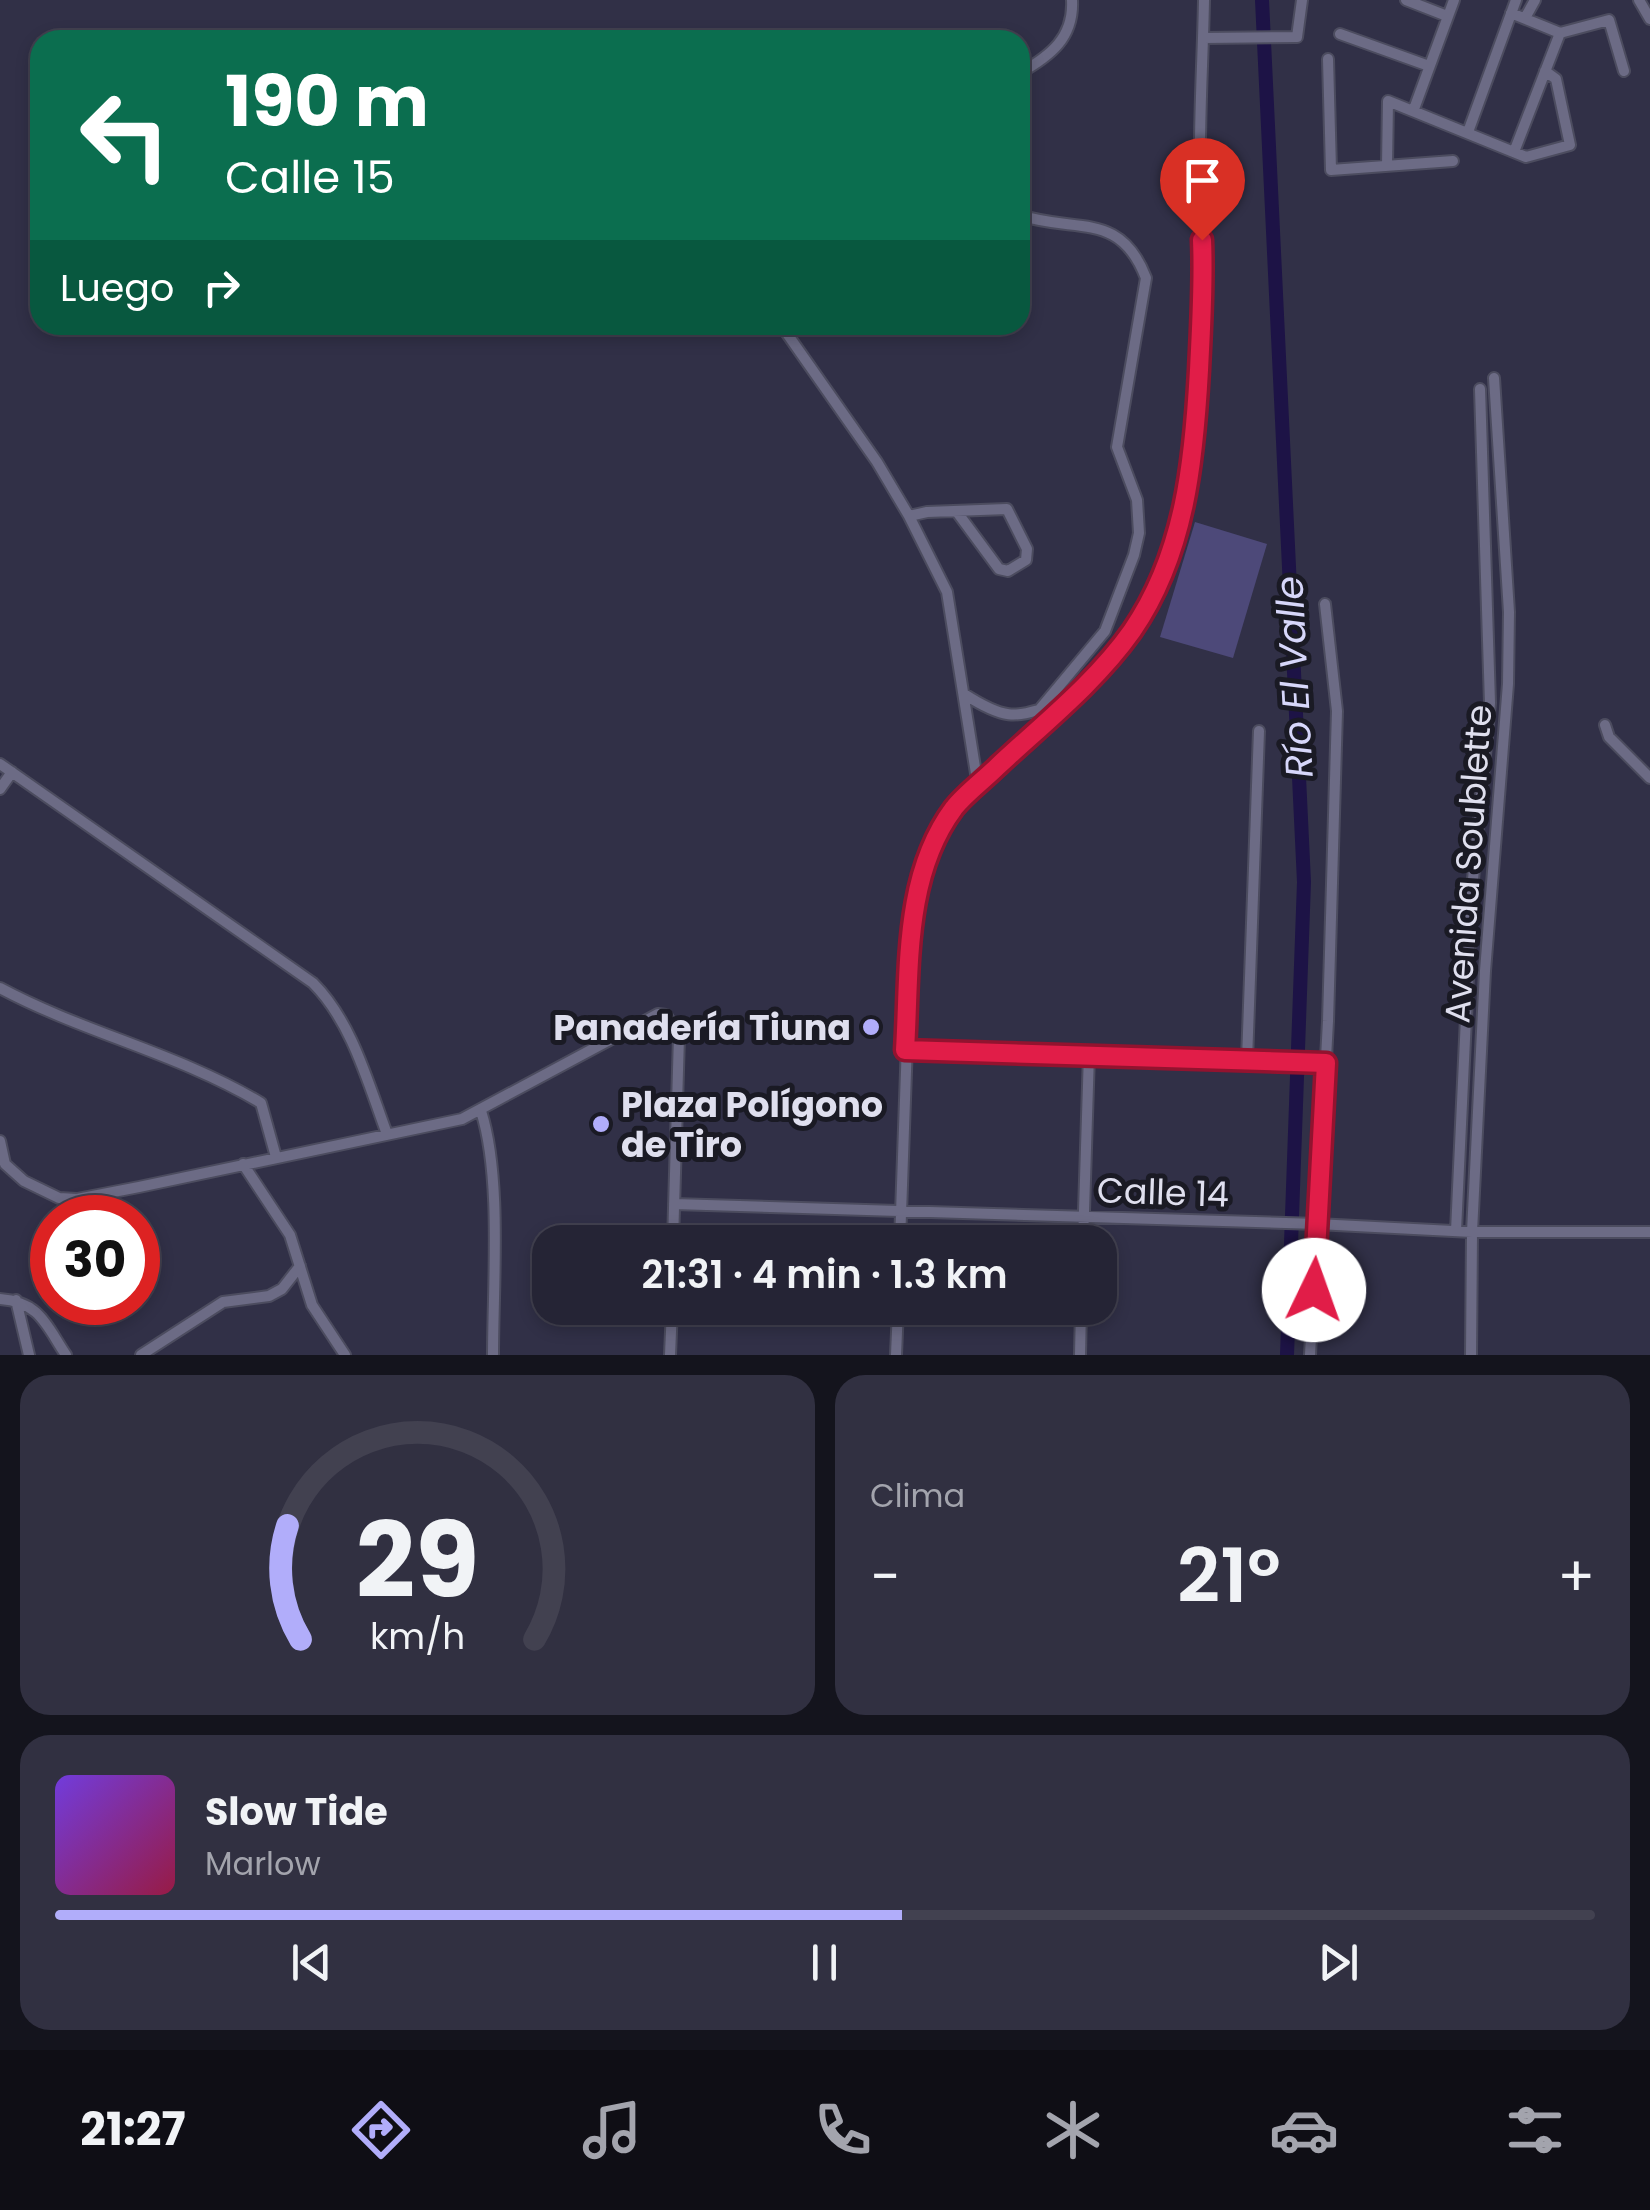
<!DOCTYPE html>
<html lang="es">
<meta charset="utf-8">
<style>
:root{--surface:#252435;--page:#313041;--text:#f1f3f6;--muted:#a3a4ad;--line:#424150;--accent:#b1adfa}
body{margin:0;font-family:Poppins,sans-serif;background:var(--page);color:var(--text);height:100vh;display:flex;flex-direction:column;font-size:38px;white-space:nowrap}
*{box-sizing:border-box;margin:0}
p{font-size:32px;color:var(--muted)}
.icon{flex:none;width:55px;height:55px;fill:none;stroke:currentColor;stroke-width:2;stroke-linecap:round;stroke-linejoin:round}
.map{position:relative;height:1355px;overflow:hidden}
.drawer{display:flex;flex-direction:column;gap:20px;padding:20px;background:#14141d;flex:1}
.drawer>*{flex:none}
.top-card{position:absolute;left:30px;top:30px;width:1000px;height:305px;border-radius:30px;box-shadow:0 5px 15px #0003,0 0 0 2px var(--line);background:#0b6e4f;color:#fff;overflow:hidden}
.speed{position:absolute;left:30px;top:1195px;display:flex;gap:20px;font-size:50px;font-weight:700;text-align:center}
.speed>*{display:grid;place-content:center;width:130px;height:130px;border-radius:50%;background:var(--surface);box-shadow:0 5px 15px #0003,0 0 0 2px var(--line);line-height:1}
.speed .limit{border:15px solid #d22;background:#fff;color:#111}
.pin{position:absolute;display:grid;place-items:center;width:85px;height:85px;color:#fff;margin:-102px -42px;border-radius:50% 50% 50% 0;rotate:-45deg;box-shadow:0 0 10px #0007}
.pin .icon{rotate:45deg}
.me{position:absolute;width:110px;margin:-55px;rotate:3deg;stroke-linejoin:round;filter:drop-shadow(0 0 8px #0008)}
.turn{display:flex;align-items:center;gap:35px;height:210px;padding:0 30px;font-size:45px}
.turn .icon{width:130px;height:130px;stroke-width:2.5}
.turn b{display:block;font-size:70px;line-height:85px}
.then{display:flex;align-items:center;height:95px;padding:0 30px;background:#0003;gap:20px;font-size:38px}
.big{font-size:75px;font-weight:600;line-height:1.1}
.drawer .tile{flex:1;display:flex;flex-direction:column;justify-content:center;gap:15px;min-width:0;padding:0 35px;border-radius:30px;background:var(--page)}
.drawer .dial{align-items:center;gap:0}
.dial svg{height:260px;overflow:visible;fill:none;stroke:var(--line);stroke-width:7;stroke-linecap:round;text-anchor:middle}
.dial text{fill:var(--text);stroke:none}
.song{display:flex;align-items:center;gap:30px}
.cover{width:120px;height:120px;border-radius:15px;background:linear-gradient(135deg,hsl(260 70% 55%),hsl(340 70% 35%))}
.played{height:10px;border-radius:5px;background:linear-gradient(90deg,var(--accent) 55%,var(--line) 55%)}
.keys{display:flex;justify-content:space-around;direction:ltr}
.heat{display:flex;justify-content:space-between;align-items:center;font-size:55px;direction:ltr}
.drawer .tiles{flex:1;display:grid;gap:20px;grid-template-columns:1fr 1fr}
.tile:last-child{grid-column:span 2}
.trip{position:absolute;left:532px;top:1225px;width:585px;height:100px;border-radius:30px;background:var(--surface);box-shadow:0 5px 15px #0003,0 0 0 2px var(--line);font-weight:600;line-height:100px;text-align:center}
.menu{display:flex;height:160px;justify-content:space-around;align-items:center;background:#0f0e15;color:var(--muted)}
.menu .icon{width:70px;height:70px}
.menu .selected{color:var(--accent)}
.menu b{font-size:45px;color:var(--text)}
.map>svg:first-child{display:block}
.green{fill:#4d4979}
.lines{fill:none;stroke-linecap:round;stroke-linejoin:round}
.river{stroke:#1d1346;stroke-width:14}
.minor-casing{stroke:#4c4c5f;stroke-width:14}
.minor{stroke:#6c6b85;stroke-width:10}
.route-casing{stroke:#92132f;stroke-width:25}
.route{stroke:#e11d48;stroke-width:18}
.poi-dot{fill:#b1adfa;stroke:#1a1a24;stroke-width:4}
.labels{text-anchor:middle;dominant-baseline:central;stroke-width:10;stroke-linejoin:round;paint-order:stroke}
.street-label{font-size:35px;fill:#dfdfee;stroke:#1a1a24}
.poi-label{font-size:35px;font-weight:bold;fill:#dfdfee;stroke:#1a1a24;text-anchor:end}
.water-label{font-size:38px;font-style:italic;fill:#d7d7fa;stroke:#1a1a24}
</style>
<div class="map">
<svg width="1650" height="1355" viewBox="0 0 1650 1355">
<rect width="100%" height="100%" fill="#313047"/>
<path class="green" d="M 1195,522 L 1267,544 L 1233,658 L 1160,637 Z"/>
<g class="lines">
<path class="river" d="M 1262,0 L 1304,882 L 1287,1355"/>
<defs>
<path id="minor" d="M 1406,0 L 1447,16
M 1639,0 L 1650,19
M 1511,13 L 1560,33 L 1609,20 L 1624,71
M 1525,18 L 1535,0
M 1340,34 L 1429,66
M 1203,38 L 1297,37 L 1302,0
M 1328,59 L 1331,170 L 1453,161
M 1020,73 C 1050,56 1074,38 1072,0
M 1414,109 L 1454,0
M 1468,132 L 1516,0
M 1514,152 L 1560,33
M 1387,166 L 1388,101 L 1526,157 L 1570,145 L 1556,79 L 1545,71
M 1020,215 C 1076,234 1120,210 1146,278 L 1117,447 L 1137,500 L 1139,533 L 1134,555 L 1105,631 L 1040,709
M 781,325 L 877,462 L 909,516 L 947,592 L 978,786
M 909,516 L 927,512 L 1007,509 L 1027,549 L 1026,560 L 1008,571 L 999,569 L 957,512
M 964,694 C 1011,724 1016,716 1066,702
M 1605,725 L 1609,737 L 1650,778
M 0,764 L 313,983 C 352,1022 368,1083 387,1134
M 0,789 L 12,772
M 0,988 C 84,1033 180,1054 261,1103 L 276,1157
M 905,1051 L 1326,1063
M 1247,1060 L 1259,731
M 481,1111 C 502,1177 493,1284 493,1355
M 0,1141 L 5,1164 L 24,1181 L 59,1198 L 77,1199 L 139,1187 L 462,1119 L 658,1014 L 666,1015 L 679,1036 L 673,1242
M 243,1164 L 290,1235 L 312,1305 L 345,1355
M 674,1204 L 1317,1224 L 1472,1232 L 1650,1232
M 1456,1231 L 1472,890 L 1490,703 L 1480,389
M 900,1242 L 911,929 C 919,887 928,843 954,809 C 966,793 984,780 998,767 C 1043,724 1095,683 1131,632 C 1220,507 1201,320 1200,174 C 1199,116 1203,58 1204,0
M 1083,1242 L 1089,1054
M 0,1299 C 40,1302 46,1325 66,1355
M 16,1300 L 29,1355
M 141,1355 L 223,1302 L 269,1296 L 282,1289 L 300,1266
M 670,1355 L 672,1308
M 896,1355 L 898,1308
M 1080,1355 L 1081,1308
M 1310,1355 L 1328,1021 L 1337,711 L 1325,604
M 1471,1355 L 1472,1232 L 1485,971 L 1508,684 L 1509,612 L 1494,378"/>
</defs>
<use href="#minor" class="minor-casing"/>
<use href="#minor" class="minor"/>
</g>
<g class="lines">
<defs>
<path id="route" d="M 1202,240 C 1204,284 1201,327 1199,370 C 1194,461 1185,554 1132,631 C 1096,682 1043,724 998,766 C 984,780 966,793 954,808 C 903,876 910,971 905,1050 L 1326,1063 L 1314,1290"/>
</defs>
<use href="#route" class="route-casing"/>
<use href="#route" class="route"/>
</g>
<g class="poi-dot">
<circle cx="871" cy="1027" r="10"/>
<circle cx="601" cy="1124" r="10"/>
</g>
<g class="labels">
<g class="street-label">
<text transform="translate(1468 864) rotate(-86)">Avenida Soublette</text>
<text transform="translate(1163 1192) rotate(2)">Calle 14</text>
</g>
<g class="poi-label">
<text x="851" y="1027">Panadería Tiuna</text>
<text x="621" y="1104" text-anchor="start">Plaza Polígono<tspan x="621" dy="40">de Tiro</tspan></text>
</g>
<g class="water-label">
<text transform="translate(1294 677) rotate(-93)">Río El Valle</text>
</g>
</g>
</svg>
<div class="speed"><div class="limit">30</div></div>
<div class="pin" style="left:1202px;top:240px;background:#d93025"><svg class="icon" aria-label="arrive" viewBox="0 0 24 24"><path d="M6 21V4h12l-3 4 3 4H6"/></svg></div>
<svg class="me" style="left:1314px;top:1290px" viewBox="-20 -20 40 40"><circle r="19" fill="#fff"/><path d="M0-13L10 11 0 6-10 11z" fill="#e11d48"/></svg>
<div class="trip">21:31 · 4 min · 1.3 km</div>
<div class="top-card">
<div class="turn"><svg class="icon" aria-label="left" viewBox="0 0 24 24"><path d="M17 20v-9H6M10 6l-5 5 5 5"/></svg><div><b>190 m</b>Calle 15</div></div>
<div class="then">Luego<svg class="icon" aria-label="right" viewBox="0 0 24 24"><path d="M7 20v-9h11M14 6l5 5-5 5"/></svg></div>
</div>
</div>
<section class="drawer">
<div class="tiles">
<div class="tile dial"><svg viewBox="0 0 100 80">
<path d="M14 69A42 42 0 1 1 86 69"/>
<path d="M14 69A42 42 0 0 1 10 34" stroke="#b1adfa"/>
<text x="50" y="56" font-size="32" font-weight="700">29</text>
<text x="50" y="72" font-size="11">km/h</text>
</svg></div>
<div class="tile"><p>Clima</p>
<div class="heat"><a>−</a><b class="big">21°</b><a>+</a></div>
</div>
<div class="tile">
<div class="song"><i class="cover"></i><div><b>Slow Tide</b><p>Marlow</p></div></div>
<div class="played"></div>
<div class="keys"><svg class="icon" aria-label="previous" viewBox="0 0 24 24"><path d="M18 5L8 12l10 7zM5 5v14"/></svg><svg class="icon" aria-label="pause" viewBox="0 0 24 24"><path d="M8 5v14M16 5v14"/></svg><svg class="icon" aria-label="next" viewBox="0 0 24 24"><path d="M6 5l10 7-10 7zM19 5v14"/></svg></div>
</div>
</div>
</section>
<nav class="menu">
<b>21:27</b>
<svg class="icon selected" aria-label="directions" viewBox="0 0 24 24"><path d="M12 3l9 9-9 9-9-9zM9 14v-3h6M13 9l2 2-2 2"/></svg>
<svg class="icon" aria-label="music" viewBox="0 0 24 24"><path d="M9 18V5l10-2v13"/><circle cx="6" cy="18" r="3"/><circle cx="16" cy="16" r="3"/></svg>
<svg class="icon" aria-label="phone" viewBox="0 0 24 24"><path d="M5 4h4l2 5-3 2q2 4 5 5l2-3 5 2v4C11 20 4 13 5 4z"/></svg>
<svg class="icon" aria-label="climate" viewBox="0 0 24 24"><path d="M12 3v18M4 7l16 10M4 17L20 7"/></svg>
<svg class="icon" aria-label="car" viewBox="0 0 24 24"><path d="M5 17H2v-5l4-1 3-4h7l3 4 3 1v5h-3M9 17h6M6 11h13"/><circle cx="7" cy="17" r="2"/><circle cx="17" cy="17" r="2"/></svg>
<svg class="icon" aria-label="filters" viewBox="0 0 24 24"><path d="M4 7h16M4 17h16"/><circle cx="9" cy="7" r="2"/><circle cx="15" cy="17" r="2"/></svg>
</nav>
